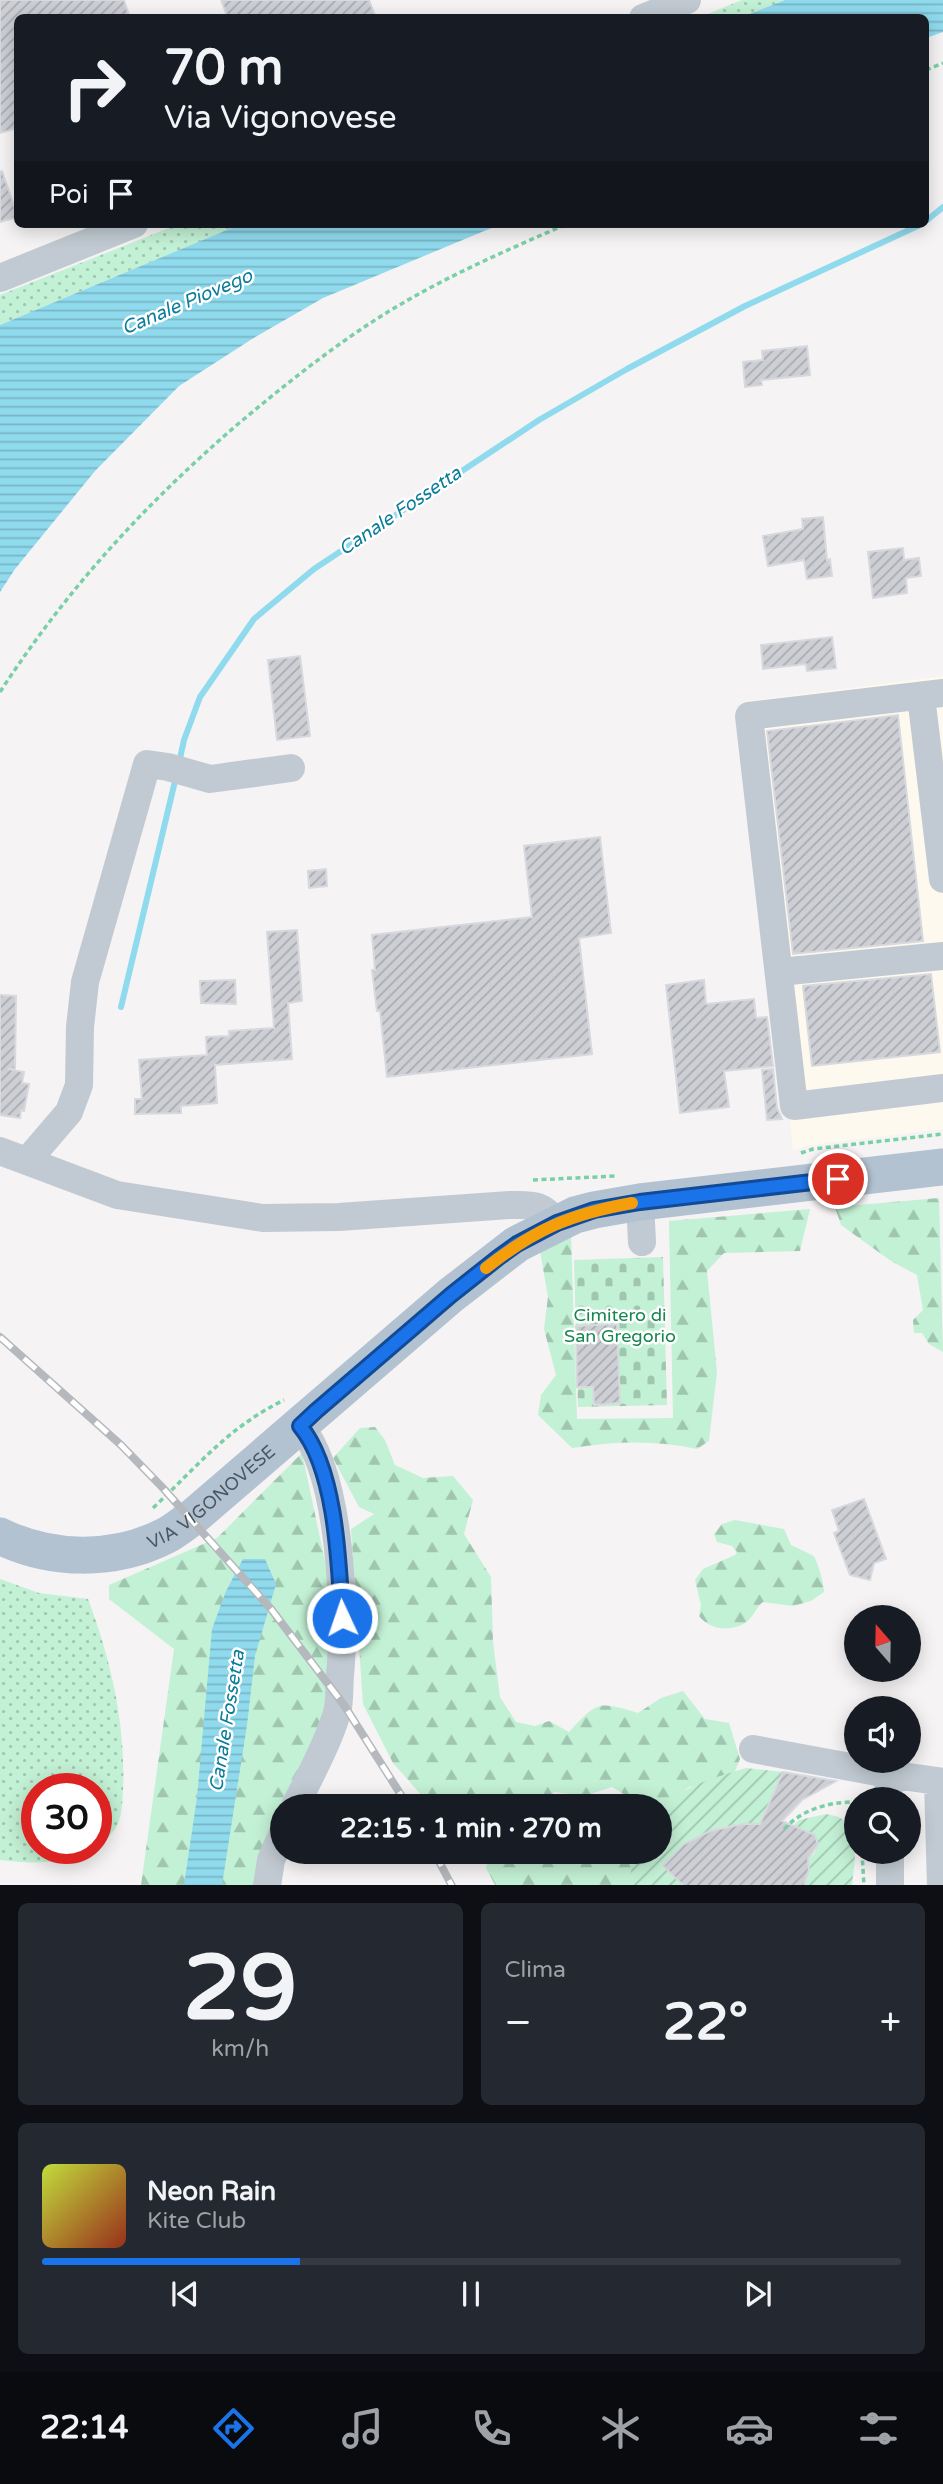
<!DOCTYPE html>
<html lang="it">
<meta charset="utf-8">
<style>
:root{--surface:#171b24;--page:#242831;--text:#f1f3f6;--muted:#9ea1a6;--line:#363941;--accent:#1a73e8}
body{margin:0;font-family:"Varela Round",sans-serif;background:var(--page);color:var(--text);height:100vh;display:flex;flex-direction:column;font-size:26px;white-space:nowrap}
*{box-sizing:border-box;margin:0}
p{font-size:23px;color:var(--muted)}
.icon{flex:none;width:38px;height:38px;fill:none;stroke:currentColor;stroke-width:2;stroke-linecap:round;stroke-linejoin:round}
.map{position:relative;height:1885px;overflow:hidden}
.sheet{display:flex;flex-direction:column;gap:18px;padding:18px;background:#0d0f14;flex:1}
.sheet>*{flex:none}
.guide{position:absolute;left:14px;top:14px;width:915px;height:214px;border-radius:10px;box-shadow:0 4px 18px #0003;background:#171b24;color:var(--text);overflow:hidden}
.needle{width:46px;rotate:340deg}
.controls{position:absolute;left:844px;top:1605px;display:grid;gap:14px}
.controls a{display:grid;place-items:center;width:77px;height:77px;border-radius:50%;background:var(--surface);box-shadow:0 4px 18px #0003;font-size:35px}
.speed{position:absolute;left:21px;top:1773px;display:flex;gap:14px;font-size:35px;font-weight:700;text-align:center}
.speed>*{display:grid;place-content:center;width:91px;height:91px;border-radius:50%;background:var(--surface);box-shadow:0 4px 18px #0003;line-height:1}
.speed .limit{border:10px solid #d22;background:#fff;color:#111}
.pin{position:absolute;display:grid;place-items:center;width:60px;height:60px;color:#fff;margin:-30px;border:4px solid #fff;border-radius:50%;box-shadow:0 2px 7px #0007}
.me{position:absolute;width:77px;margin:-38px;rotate:357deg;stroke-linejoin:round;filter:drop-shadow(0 0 5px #0008)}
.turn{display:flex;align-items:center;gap:24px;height:147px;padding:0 35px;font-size:32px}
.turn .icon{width:91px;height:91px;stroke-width:2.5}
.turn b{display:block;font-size:49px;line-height:60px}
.then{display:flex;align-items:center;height:66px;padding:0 35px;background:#0003;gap:14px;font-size:26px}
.big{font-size:52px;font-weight:700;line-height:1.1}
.sheet .card{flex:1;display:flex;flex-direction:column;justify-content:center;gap:10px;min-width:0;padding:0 24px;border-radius:10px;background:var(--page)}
.sheet .dial{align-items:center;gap:0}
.dial b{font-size:91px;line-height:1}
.song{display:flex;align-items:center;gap:21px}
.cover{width:84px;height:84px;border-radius:10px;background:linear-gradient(135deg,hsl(70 70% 55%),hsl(10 70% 35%))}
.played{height:7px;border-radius:4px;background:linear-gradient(90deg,var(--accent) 30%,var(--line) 30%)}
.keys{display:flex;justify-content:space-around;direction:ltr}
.heat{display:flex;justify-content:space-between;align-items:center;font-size:38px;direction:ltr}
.sheet .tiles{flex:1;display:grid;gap:18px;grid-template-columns:1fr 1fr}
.card:last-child{grid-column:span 2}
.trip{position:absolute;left:270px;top:1794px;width:402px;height:70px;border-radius:35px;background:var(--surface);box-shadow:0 4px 18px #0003;font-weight:700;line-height:70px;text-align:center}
.tab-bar{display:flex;height:112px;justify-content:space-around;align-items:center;background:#090b0e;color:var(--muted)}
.tab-bar .icon{width:49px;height:49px}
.tab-bar .on{color:var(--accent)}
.tab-bar b{font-size:32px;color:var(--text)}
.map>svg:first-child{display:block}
.commercial{fill:#fdf9ef}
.grass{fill:url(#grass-dots);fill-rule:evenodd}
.forest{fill:url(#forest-firs)}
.cemetery{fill:url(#cemetery-stones)}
.garden{fill:url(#garden-furrows)}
.water{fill:url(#water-rules)}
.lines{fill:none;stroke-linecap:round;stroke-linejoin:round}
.stream{stroke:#90daee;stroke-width:6}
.building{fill:url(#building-hatch);stroke:#d7d9de;stroke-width:2}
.path{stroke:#7ad0a6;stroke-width:3.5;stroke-dasharray:5 3.5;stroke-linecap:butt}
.minor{stroke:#c1cad2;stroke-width:28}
.major{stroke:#b3c2d1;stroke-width:37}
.rail-casing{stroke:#b5b8bd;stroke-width:8}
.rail{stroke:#fff;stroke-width:5;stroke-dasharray:16;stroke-linecap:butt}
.route-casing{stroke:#114b97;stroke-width:18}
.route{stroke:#1a73e8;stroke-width:12}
.slow{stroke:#f59e0b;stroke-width:12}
.labels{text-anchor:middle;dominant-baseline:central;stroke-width:5;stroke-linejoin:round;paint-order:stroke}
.park-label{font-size:18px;fill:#17864f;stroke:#fff}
.street-label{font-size:18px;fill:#4a5661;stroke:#fff}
.water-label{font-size:19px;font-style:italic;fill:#0c7c9b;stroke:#fff}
</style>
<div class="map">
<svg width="943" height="1886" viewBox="0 0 943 1886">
<defs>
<pattern id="grass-dots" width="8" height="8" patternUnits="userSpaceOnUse" patternTransform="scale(1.75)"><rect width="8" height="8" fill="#c3f1d5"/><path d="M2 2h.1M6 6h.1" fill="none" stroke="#a0c6b0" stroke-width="1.8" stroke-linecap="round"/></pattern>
<pattern id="forest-firs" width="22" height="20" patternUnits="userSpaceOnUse" patternTransform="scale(1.75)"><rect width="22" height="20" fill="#c3f1d5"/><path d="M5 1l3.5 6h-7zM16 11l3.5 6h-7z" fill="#a0c6b0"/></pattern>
<pattern id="cemetery-stones" width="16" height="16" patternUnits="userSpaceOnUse" patternTransform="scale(1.75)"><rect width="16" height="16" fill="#c3f1d5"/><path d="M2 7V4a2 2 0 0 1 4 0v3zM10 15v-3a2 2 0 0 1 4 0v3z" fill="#a0c6b0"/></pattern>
<pattern id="garden-furrows" width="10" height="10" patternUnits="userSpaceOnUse" patternTransform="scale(1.75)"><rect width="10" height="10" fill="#c3f1d5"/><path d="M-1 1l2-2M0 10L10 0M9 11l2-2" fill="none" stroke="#a0c6b0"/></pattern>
<pattern id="water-rules" width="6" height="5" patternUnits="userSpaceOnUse" patternTransform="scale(1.75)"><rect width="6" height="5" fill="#90daee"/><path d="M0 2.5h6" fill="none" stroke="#78b4c4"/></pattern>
<pattern id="building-hatch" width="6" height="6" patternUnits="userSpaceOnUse" patternTransform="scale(1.75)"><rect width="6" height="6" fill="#cdcfd5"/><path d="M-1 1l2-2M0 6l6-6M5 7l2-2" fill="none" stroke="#a8abb0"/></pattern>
</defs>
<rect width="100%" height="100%" fill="#f5f3f3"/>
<path class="commercial" d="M 943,676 L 943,1129 L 810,1145 L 793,1150 L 743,702 Z"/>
<path class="grass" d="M 742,0 L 785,0 L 742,17 L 698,18 Z
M 179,224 L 241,224 L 0,325 L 0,295 Z
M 0,1579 L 39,1593 L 88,1599 C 111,1660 126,1725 123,1791 C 122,1805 122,1821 113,1832 C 87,1865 38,1865 0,1860 ZM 37,1788 L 96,1788 L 96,1848 L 37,1848 Z"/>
<path class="forest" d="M 939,1198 L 943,1352 L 929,1344 L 922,1333 L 914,1333 L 913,1320 L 923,1310 L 917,1275 L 891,1261 L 841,1225 L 835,1207 Z
M 810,1209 L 800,1251 L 724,1253 L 707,1271 L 717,1372 L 709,1441 L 697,1449 C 655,1440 614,1441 572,1448 L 538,1415 L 541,1395 L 556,1375 L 544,1329 L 548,1297 L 540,1251 L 571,1234 L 577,1419 L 673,1418 L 669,1221 Z
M 375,1427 L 385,1440 L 395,1465 L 423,1478 L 453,1476 L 473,1500 L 464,1534 L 491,1577 L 493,1642 L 500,1697 L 516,1722 L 535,1726 L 549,1721 L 569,1732 C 598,1701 598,1701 638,1713 L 661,1698 L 683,1691 L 705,1719 L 729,1723 L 740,1759 L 731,1781 L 689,1787 L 669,1803 L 652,1806 L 643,1806 L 612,1787 L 584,1796 L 554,1792 L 543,1806 L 431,1806 L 393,1763 L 363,1704 L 351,1529 L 374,1514 L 359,1507 L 333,1458 L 360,1428 Z
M 302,1453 L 332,1594 L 334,1707 L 282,1806 L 282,1814 L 260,1859 L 255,1885 L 141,1885 L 174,1649 L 109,1599 L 109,1585 L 217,1538 Z
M 735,1520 L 784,1529 L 791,1545 L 814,1556 C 819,1567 823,1579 824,1592 L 811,1601 L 793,1606 L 763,1602 C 756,1607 754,1617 745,1623 C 730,1632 710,1630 699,1616 L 701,1605 L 695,1580 L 703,1569 L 735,1555 L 737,1552 L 732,1546 L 717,1542 L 714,1534 L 722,1524 Z
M 485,1852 L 646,1852 L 644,1885 L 495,1885 L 486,1868 L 490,1854 Z"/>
<path class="cemetery" d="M 663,1257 L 667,1405 L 578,1407 L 574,1260 Z"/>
<path class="garden" d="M 746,1768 L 783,1772 L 760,1824 C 722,1822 686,1836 663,1866 L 684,1885 L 632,1885 L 630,1878 L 634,1852 L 660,1852 L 660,1808 C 683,1786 716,1777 746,1768 Z
M 826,1814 C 830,1815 838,1816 842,1819 C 861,1831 854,1867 852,1885 L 804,1885 L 809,1869 L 808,1859 L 814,1854 L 818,1845 L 815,1835 L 807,1831 L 796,1835 L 788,1831 L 799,1820 Z"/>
<path class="water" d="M 785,0 L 943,0 L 943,32 L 926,38 L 926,18 L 742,17 Z
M 241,224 L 501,224 L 323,298 L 252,339 L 179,386 L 95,471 L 15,569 L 0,592 L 0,325 Z
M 243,1559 L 265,1559 L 276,1584 L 255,1656 L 247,1725 L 222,1885 L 184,1885 L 197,1797 L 212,1629 L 226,1591 Z"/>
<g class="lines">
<path class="stream" d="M 926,221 L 943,207
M 179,763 L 184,740 L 200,697 L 254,619 L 314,569 L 539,420 L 627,369 L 745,306 L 922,224
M 121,1007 L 176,777"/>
</g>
<path class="building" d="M 0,0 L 124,0 L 130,18 L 18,18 L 18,128 L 0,133 Z
M 221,0 L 369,0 L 376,18 L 228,18 Z
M 2,171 L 18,217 L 0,222 L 0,172 Z
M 807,346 L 810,375 L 761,380 L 762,385 L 745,387 L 743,362 L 763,360 L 762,351 Z
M 823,517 L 827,560 L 830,559 L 832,576 L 807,579 L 804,560 L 768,566 L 763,536 L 803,529 L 802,519 Z
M 903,548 L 904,560 L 919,558 L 921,576 L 906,578 L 907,593 L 873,598 L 868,552 Z
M 832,637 L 836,668 L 807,671 L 806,664 L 763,669 L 761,645 Z
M 300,656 L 310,736 L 277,740 L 268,660 Z
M 898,715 L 923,941 L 793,954 L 767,731 Z
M 600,837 L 611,933 L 579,938 L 592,1054 L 387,1077 L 380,1011 L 377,1011 L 372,970 L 375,970 L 372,935 L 532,917 L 524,846 Z
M 326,869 L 327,886 L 309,888 L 308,871 Z
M 297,930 L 302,1001 L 288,1003 L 292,1059 L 215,1065 L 217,1103 L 181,1106 L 181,1113 L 135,1114 L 135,1099 L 142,1099 L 139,1060 L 207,1055 L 206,1037 L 229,1036 L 229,1031 L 274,1028 L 267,932 Z
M 931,974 L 940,1052 L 812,1066 L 803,986 Z
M 235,980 L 236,1004 L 201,1003 L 200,981 Z
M 704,980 L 706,1004 L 754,999 L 756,1018 L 767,1017 L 773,1066 L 724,1071 L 729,1107 L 680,1113 L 666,985 Z
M 0,995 L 16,996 L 15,1069 L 8,1069 L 24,1072 L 22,1083 L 29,1084 L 24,1111 L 21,1110 L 20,1118 L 0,1115 Z
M 773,1069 L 777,1108 L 782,1119 L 767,1120 L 762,1070 Z
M 617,1324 L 620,1403 L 594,1405 L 593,1387 L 577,1387 L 576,1326 Z
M 864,1499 L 886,1559 L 874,1563 L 870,1580 L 850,1575 L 834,1533 L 839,1531 L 832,1510 Z
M 783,1772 L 836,1781 L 802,1800 L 782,1821 L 815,1835 L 818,1845 L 808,1859 L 809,1869 L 804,1886 L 684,1886 L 663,1866 L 684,1844 L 710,1831 L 743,1824 L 760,1824 Z"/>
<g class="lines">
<path class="path" d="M 926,70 L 943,63
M 0,692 C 68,588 144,505 238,424 C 287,383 337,343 391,310 C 447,276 507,250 567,224
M 801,1153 L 813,1149 L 943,1134
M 533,1180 L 616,1176
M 153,1508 C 198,1466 227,1428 284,1400
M 784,1829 C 803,1809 828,1802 856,1802
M 862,1852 L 864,1886"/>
<path class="minor" d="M 643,18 L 687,0
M 0,278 L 134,224
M 943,693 L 749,716 L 794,1106 L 943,1088
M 921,696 L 943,879
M 779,972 L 943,956
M 0,1151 L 117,1195 L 263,1218 L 339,1217 L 510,1205 C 533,1205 542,1203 557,1223
M 27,1161 L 69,1112 L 79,1085 L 80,1027 L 85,982 L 147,764 L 168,767 L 210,779 L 291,768
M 640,1202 L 642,1242
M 753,1749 L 888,1774 L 943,1782
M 888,1774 L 889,1799
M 938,1782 L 941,1886
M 295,1806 C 310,1776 327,1745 337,1713 C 340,1701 339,1687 340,1675 C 346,1613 341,1474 300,1426
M 890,1852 L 890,1886
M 267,1886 L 271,1860 L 282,1835"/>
<path class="major" id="s1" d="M 0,1536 C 51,1561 114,1562 165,1536 C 175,1531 184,1523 193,1517 L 451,1295 L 517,1244 L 575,1215 L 594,1210 L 640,1202 L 943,1167"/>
<defs>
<path id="rail" d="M 0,1337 L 121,1445 L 162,1487 L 271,1609 L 344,1705 L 408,1806
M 434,1852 L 452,1886"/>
</defs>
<use href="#rail" class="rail-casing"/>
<use href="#rail" class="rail"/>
</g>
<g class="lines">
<defs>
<path id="route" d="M 342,1618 C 339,1563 336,1469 300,1426 L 316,1411 L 451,1295 L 499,1257 L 517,1244 L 557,1223 L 594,1210 L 640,1202 L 838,1179"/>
</defs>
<use href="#route" class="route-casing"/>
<use href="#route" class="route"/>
<path class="slow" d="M 486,1268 C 535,1229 571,1214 632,1203"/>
</g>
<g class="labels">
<g class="park-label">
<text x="620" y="1315">Cimitero di<tspan x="620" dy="21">San Gregorio</tspan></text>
</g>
<g class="street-label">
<text stroke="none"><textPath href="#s1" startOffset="231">VIA VIGONOVESE</textPath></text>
</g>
<g class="water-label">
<text transform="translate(187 302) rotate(-23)">Canale Piovego</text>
<text transform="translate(400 511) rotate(-34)">Canale Fossetta</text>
<text transform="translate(227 1721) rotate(-81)">Canale Fossetta</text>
</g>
</g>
</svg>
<div class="controls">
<a><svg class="needle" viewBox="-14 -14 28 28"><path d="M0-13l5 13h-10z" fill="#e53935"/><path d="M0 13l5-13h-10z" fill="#9ea1a6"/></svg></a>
<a><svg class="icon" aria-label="sound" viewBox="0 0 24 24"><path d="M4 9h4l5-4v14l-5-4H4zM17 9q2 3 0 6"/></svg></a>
<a><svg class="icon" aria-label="search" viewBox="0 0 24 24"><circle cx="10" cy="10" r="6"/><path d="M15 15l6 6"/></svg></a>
</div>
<div class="speed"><div class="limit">30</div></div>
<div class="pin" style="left:838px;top:1179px;background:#d93025"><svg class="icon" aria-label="arrive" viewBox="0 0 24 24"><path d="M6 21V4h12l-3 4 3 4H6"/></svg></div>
<svg class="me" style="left:342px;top:1618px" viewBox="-20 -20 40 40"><circle r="17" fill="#1a73e8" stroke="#fff" stroke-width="3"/><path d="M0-11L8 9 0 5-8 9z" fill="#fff"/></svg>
<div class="trip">22:15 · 1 min · 270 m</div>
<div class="guide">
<div class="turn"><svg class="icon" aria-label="right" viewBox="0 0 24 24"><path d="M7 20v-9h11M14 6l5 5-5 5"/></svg><div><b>70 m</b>Via Vigonovese</div></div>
<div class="then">Poi<svg class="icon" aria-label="arrive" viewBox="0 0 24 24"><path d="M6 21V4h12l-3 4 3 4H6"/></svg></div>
</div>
</div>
<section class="sheet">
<div class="tiles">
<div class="card dial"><b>29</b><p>km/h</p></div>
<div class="card"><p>Clima</p>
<div class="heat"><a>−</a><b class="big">22°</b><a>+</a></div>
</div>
<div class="card">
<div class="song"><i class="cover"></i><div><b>Neon Rain</b><p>Kite Club</p></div></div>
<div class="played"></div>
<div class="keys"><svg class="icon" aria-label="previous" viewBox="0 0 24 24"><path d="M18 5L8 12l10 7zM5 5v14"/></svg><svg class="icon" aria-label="pause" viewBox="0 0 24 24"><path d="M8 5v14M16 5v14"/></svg><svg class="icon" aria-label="next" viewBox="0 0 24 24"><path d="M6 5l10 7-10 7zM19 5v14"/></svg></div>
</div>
</div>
</section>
<nav class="tab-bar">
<b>22:14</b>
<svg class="icon on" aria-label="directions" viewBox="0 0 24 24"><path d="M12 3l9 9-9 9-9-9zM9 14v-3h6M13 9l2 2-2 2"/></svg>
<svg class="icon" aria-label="music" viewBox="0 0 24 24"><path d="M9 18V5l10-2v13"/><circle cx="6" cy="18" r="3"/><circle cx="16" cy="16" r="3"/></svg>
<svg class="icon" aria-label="phone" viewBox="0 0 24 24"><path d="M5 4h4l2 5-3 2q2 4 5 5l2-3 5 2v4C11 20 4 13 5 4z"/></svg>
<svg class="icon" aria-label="climate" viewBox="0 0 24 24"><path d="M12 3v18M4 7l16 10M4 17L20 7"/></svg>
<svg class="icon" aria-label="car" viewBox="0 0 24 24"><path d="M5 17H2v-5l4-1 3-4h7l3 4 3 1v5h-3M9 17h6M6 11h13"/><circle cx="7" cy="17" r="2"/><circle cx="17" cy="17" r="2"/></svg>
<svg class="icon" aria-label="filters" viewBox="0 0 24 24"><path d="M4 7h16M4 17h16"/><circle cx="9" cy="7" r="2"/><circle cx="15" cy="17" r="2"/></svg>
</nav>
